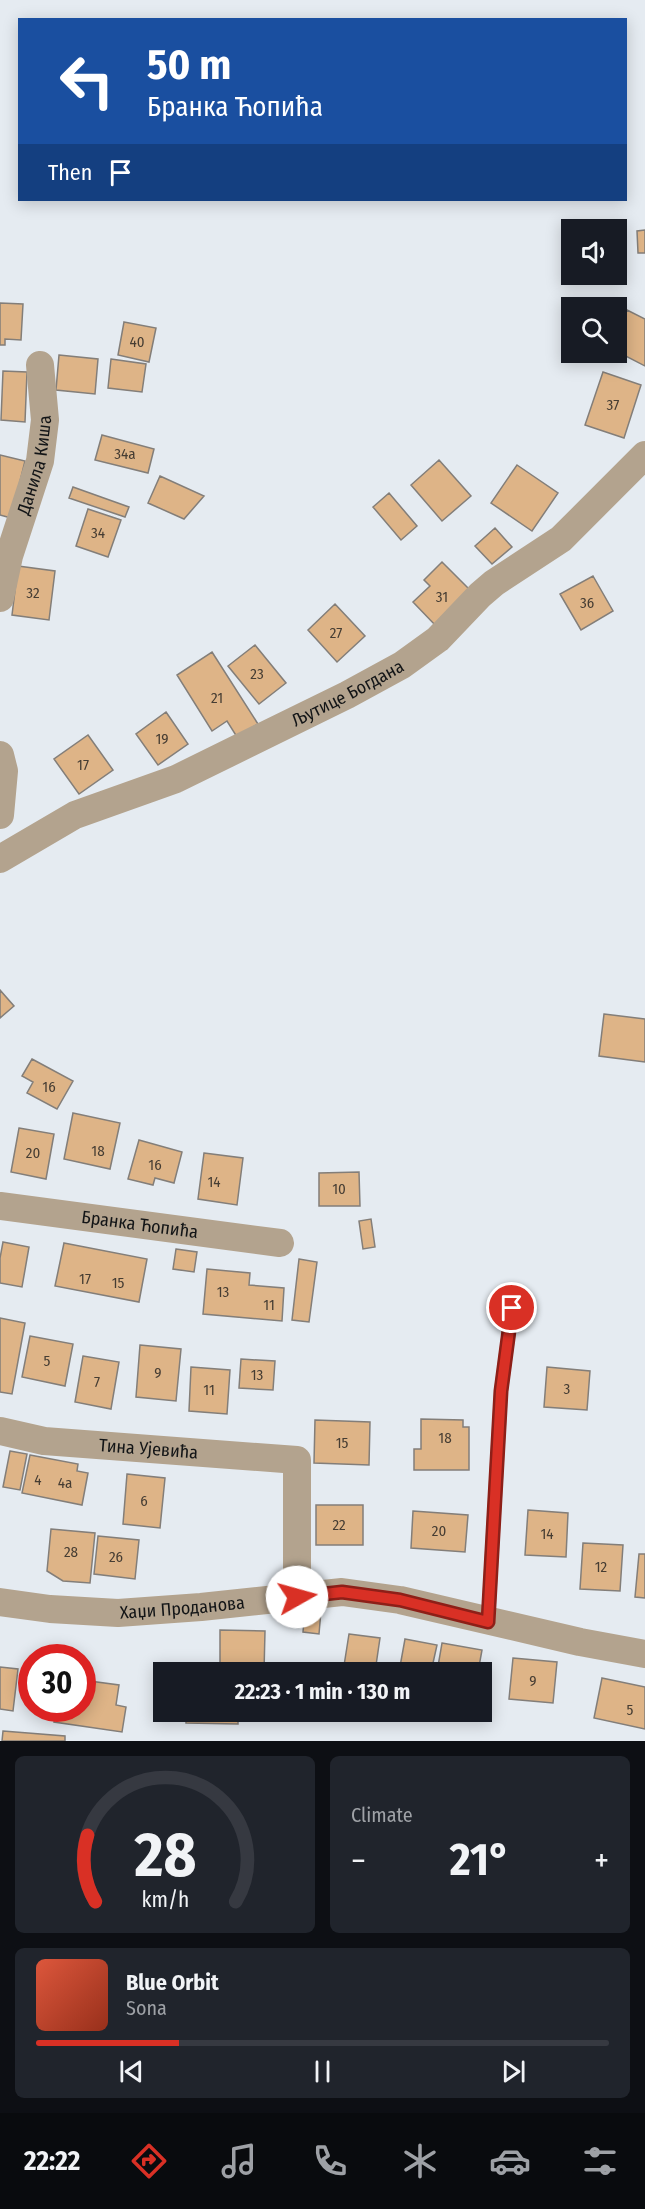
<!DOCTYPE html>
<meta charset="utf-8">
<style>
:root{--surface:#171b24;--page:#20242c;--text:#f1f3f6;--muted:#9ea1a6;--line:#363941;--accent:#d93025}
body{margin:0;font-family:"Fira Sans Condensed",sans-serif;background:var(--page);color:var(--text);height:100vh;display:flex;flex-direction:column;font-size:22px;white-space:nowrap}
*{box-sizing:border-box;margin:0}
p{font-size:20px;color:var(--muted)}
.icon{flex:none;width:33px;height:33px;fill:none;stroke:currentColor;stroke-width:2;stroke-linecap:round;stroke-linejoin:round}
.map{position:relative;height:1741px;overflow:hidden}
.sheet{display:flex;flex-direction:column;gap:15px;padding:15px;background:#0d0f14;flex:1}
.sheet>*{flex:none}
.banner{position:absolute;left:18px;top:18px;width:609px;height:183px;border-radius:0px;box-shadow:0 3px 15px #0003;background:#1a4fa0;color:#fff;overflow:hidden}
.buttons{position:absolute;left:561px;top:219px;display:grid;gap:12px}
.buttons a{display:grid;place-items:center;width:66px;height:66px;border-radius:0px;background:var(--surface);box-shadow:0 3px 15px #0003;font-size:30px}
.speed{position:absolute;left:18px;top:1644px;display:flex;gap:12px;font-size:30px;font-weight:700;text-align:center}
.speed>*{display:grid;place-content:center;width:78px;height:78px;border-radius:50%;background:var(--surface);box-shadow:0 3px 15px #0003;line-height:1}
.speed .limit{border:9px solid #d22;background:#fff;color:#111}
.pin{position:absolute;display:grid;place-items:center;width:51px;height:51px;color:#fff;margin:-26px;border:3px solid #fff;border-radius:50%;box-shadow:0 2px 6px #0007}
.me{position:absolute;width:66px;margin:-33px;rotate:83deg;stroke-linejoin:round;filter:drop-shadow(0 0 4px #0008)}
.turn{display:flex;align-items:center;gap:21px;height:126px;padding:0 30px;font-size:27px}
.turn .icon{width:78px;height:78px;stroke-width:2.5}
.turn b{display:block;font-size:42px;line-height:51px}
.then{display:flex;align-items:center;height:57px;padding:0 30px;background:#0003;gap:12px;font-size:22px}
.big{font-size:45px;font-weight:700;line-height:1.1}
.sheet .tile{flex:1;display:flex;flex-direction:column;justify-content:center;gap:9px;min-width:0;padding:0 21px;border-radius:9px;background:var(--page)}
.sheet .dial{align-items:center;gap:0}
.dial svg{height:156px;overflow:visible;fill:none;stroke:var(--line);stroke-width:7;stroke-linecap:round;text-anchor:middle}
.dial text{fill:var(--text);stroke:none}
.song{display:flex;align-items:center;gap:18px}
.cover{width:72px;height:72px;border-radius:9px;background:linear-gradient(135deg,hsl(10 70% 55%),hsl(10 70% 35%))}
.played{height:6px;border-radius:3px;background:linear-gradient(90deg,var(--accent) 25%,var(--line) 25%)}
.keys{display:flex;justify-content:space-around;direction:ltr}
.heat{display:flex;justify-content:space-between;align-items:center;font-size:33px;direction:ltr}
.sheet .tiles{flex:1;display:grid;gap:15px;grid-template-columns:1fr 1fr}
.tile:last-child{grid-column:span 2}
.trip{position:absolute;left:153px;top:1662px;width:339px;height:60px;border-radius:0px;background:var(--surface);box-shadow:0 3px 15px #0003;font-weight:700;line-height:60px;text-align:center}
.dock{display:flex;height:96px;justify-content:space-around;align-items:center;background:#090b0e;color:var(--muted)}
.dock .icon{width:42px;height:42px}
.dock .current{color:var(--accent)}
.dock b{font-size:27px;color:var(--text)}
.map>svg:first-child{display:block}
.building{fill:#deb487;stroke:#837e79;stroke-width:1.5}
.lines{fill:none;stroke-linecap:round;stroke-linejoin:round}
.service{stroke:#b3a38e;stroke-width:14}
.minor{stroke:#b3a38e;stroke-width:28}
.route-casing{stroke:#8d1f18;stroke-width:15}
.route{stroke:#d93025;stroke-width:10}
.labels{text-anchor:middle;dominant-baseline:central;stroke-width:4.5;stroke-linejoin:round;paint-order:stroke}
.number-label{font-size:15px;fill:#463d33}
.street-label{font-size:18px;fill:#131517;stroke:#fff}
</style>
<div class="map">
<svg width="645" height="1741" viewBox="0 0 645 1741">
<rect width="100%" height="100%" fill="#e5ebf1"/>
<path class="building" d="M 645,230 L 645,253 L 638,253 L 637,231 Z
M 0,303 L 23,304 L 21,340 L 5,339 L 5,345 L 0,345 Z
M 627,310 L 645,319 L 645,366 L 616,351 L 616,330 Z
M 124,322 L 156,328 L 149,362 L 118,355 Z
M 59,355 L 98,359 L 95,394 L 56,390 Z
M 111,359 L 146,364 L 142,392 L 108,388 Z
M 3,371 L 27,372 L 25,422 L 1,420 Z
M 603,372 L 641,385 L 624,438 L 585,425 Z
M 102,435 L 154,449 L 148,473 L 95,460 Z
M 0,455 L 25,461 L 11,518 L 0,515 Z
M 439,460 L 471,496 L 442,521 L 411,485 Z
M 517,465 L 558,493 L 532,531 L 491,503 Z
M 160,476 L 204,496 L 184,519 L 148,503 Z
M 73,487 L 129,507 L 125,517 L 69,498 Z
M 389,493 L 417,526 L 401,540 L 373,507 Z
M 88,509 L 121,520 L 108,557 L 76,546 Z
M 495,528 L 512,547 L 492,564 L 475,546 Z
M 442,562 L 471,591 L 436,626 L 413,602 L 430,586 L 424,580 Z
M 18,566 L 55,571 L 49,620 L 12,615 Z
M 593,576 L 613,611 L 581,630 L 560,594 Z
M 335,604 L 365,636 L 337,662 L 308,630 Z
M 255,645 L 286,683 L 259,704 L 228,666 Z
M 212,652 L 258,724 L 237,737 L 227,721 L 212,731 L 177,675 Z
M 166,712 L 188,744 L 158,765 L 136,734 Z
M 88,735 L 113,770 L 79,794 L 54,759 Z
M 0,990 L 14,1006 L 0,1018 Z
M 604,1014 L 645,1019 L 645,1062 L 599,1056 Z
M 32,1059 L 73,1081 L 57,1109 L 27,1093 L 33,1082 L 22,1076 Z
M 73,1113 L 120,1123 L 110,1169 L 64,1159 Z
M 19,1128 L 54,1134 L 46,1179 L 11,1172 Z
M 139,1140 L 182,1152 L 174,1183 L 155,1178 L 153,1185 L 128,1179 Z
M 204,1153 L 243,1158 L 237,1205 L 198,1199 Z
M 359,1172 L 360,1206 L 319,1206 L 319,1173 Z
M 371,1219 L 375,1247 L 363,1249 L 359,1221 Z
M 3,1242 L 29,1247 L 22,1287 L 0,1283 L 0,1258 Z
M 64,1243 L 147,1259 L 139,1302 L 55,1286 Z
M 176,1249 L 197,1252 L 194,1272 L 173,1269 Z
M 299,1259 L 317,1262 L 309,1322 L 292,1320 Z
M 207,1269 L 250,1273 L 249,1285 L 284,1288 L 282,1321 L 203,1314 Z
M 0,1318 L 25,1323 L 12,1394 L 0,1392 Z
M 30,1336 L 73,1344 L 65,1386 L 22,1377 Z
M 140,1345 L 181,1349 L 176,1401 L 136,1397 Z
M 83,1356 L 119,1362 L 111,1409 L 75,1402 Z
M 241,1359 L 275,1361 L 273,1390 L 239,1388 Z
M 191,1367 L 230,1370 L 227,1414 L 189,1411 Z
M 547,1367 L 590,1371 L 587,1410 L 544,1407 Z
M 421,1419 L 463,1420 L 463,1427 L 469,1427 L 469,1470 L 414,1470 L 414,1449 L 421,1449 Z
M 315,1420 L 370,1422 L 369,1465 L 314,1463 Z
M 10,1451 L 27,1454 L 20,1490 L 3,1487 Z
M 30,1455 L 78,1464 L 77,1471 L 88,1473 L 82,1505 L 22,1493 Z
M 127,1474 L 165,1478 L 160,1528 L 123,1524 Z
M 316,1505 L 363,1505 L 363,1545 L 316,1545 Z
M 528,1510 L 568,1513 L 566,1557 L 525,1555 Z
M 413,1511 L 468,1515 L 465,1552 L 411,1548 Z
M 51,1529 L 95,1533 L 90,1583 L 63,1581 L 47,1571 Z
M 98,1536 L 139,1540 L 135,1579 L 94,1574 Z
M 583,1543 L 623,1545 L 620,1591 L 580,1589 Z
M 639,1554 L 645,1554 L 645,1598 L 635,1597 Z
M 305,1609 L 321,1611 L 319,1634 L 303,1632 Z
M 220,1630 L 265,1631 L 264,1672 L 220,1671 Z
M 349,1634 L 380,1638 L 375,1672 L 343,1672 Z
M 405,1639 L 437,1645 L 431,1672 L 399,1672 Z
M 442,1643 L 482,1650 L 478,1672 L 437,1672 Z
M 513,1658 L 557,1662 L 553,1703 L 509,1699 Z
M 0,1667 L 18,1669 L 13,1711 L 0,1709 Z
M 602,1678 L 645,1687 L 645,1729 L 594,1718 Z
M 82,1680 L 119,1685 L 116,1705 L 126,1707 L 122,1732 L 54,1722 L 56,1708 L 82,1708 Z
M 186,1712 L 238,1712 L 238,1724 L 186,1723 Z
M 3,1731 L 65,1736 L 65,1741 L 2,1741 Z"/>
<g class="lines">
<path class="service" d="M 488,1622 L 501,1391 L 512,1308"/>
<g class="minor">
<path id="s1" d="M 0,598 L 9,556 L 40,461 L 45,420 L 40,365"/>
<path d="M 0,755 L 4,771 L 0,815"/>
<path id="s2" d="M 0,859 L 75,815 L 176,779 L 347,695 L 402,665 L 438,639 L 480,595 L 494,583 L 561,539 L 645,455"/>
<path id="s3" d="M 0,1206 L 280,1243"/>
<path id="s4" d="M 0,1431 L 44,1441 L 297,1460 L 297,1597"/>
<path id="s5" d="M 0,1602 L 50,1609 L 118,1613 L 201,1607 L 342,1592 L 400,1600 L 580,1642 L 645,1654"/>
</g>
</g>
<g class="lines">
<defs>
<path id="route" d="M 297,1597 L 342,1592 L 400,1600 L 488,1622 L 501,1391 L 512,1308"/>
</defs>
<use href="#route" class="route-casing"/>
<use href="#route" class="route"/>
</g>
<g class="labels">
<g class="number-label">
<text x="137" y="342">40</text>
<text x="613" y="405">37</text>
<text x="125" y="454">34a</text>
<text x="98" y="533">34</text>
<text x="33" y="593">32</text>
<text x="442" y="597">31</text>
<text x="587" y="603">36</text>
<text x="336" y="633">27</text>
<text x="257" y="674">23</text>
<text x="217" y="698">21</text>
<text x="162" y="739">19</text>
<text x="83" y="765">17</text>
<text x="49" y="1087">16</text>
<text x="98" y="1151">18</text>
<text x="33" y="1153">20</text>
<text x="155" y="1165">16</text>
<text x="214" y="1182">14</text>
<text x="339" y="1189">10</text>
<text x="85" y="1279">17</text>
<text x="118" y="1283">15</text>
<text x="223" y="1292">13</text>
<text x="269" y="1305">11</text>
<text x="47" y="1361">5</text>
<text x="158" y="1373">9</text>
<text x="257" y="1375">13</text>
<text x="97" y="1382">7</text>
<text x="567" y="1389">3</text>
<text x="209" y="1390">11</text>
<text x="445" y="1438">18</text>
<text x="342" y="1443">15</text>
<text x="38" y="1480">4</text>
<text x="65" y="1483">4a</text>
<text x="144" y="1501">6</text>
<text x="339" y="1525">22</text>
<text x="439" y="1531">20</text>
<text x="547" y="1534">14</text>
<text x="71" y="1552">28</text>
<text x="116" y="1557">26</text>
<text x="601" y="1567">12</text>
<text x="533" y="1681">9</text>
<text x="630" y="1710">5</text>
</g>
<g class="street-label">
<text stroke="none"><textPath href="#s1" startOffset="138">Данила Киша</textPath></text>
<text stroke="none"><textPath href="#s2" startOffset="386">Љутице Богдана</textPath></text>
<text stroke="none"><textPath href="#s3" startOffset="141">Бранка Ћопића</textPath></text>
<text stroke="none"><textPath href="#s4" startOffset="150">Тина Ујевића</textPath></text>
<text stroke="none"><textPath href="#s5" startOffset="183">Хаџи Проданова</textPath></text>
</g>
</g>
</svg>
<div class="buttons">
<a><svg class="icon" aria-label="sound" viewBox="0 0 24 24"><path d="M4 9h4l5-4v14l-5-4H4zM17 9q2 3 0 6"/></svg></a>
<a><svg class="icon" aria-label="search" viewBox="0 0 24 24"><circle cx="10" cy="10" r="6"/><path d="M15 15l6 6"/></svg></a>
</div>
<div class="speed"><div class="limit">30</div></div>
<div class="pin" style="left:512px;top:1308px;background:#d93025"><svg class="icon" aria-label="arrive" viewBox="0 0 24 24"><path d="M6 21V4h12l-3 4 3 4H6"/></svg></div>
<svg class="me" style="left:297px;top:1597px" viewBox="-20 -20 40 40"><circle r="19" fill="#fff"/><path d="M0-13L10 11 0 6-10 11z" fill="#d93025"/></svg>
<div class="trip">22:23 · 1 min · 130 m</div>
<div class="banner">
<div class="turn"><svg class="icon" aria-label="left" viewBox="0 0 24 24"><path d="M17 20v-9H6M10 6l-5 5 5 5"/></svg><div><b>50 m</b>Бранка Ћопића</div></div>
<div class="then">Then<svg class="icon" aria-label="arrive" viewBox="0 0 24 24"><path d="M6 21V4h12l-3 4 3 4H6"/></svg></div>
</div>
</div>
<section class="sheet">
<div class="tiles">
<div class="tile dial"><svg viewBox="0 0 100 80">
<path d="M14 69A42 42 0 1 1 86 69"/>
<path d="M14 69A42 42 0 0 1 10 35" stroke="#d93025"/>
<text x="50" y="56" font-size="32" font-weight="700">28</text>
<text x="50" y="72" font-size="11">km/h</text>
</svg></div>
<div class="tile"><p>Climate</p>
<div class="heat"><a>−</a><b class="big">21°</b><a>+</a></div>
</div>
<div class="tile">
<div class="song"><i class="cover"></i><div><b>Blue Orbit</b><p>Sona</p></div></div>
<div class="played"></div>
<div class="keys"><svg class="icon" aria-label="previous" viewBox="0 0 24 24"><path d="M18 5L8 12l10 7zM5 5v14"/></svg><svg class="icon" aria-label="pause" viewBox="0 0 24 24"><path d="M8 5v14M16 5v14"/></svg><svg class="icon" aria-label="next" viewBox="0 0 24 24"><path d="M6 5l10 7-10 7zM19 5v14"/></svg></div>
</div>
</div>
</section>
<nav class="dock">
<b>22:22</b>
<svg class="icon current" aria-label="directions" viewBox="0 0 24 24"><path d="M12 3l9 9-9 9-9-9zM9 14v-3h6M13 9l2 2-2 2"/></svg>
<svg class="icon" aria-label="music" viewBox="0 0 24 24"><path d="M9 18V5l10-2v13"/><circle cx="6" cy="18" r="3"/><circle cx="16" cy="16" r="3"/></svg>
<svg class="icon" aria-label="phone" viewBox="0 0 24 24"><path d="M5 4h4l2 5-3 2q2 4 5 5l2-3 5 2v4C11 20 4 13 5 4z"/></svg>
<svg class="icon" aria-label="climate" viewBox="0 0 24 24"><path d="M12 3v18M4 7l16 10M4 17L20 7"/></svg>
<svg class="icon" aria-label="car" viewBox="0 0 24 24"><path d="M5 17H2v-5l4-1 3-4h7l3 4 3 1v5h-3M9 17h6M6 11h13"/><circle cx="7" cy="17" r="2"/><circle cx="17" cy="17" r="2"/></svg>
<svg class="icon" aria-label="filters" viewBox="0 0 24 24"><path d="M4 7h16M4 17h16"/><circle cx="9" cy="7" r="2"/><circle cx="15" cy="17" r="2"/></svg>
</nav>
